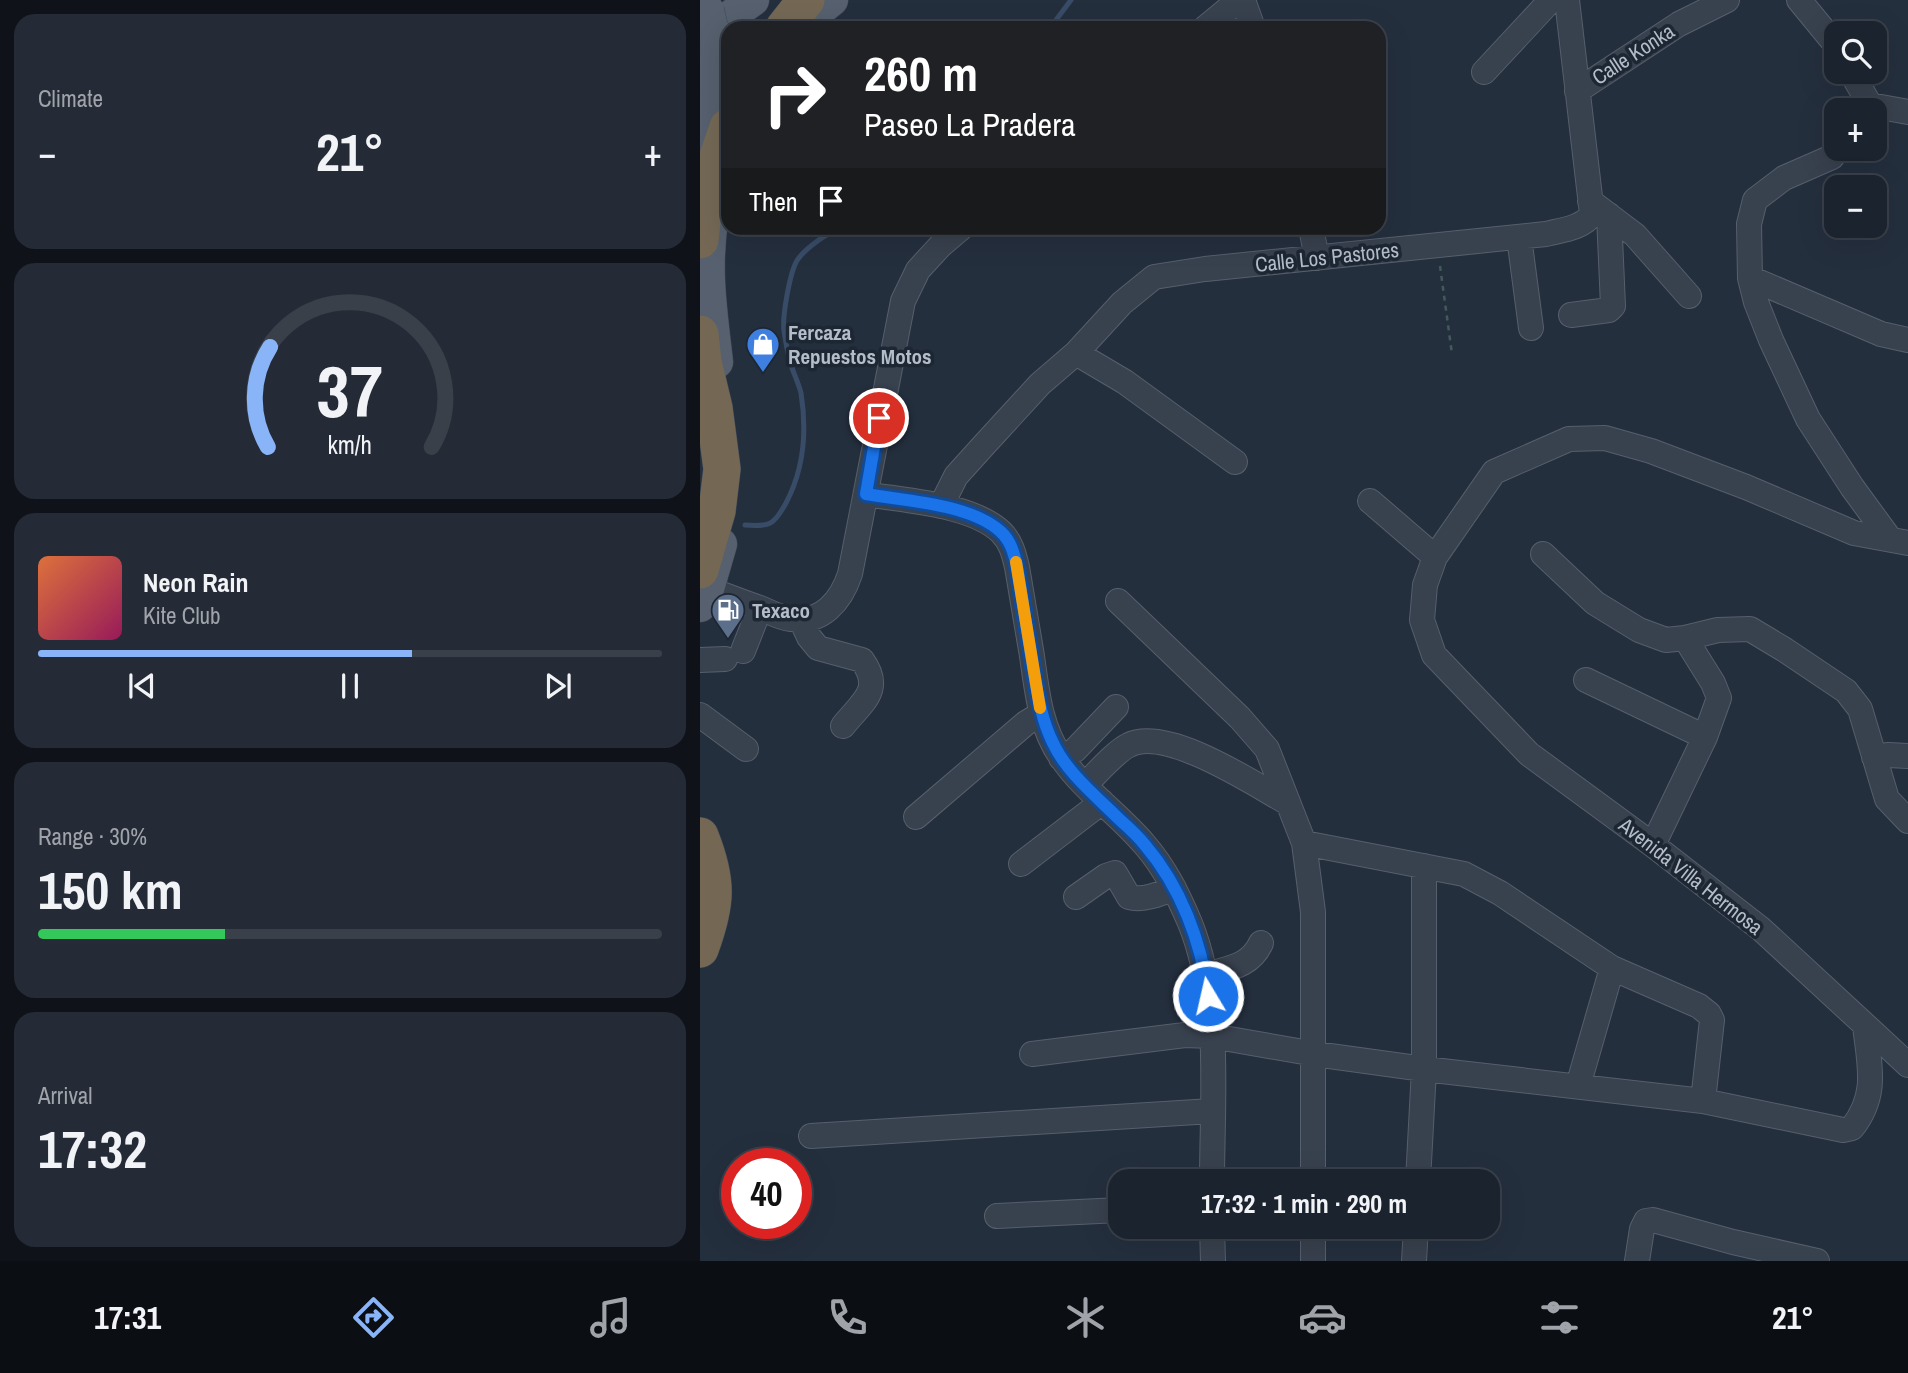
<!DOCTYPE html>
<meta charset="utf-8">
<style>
:root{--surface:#1b232e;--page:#242b36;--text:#f1f3f6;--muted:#a0a4aa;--line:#39404a;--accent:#8ab4f8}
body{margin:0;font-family:"Archivo Narrow",sans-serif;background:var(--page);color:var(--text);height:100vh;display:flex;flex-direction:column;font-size:26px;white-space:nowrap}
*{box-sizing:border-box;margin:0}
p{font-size:23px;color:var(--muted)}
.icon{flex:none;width:38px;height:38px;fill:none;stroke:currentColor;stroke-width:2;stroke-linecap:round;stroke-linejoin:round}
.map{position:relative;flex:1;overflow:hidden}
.sheet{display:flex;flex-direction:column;gap:14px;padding:14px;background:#0f1319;width:700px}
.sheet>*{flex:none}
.top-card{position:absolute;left:21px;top:21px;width:665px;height:214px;border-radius:21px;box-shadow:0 7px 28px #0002,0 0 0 2px var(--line);background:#202124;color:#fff;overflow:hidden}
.controls{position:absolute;left:1124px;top:21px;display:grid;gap:14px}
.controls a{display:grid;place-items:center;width:63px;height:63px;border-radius:14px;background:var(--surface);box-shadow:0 7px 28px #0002,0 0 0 2px var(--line);font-size:35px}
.speed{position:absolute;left:21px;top:1148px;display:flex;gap:14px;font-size:35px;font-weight:700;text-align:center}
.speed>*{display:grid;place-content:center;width:91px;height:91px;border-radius:50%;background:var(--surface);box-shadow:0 7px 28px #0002,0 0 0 2px var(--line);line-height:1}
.speed .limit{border:10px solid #d22;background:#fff;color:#111}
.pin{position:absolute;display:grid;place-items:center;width:60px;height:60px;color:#fff;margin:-30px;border:4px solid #fff;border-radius:50%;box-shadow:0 2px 7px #0007}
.me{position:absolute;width:77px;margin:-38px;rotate:351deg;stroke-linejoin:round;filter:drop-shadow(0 0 5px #0008)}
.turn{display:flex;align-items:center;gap:24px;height:147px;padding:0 28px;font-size:32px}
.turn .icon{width:91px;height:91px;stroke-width:2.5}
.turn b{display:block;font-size:49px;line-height:60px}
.then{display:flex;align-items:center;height:66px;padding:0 28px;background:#0003;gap:14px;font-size:26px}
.big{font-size:52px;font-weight:700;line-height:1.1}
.sheet .card{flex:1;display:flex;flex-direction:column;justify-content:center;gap:10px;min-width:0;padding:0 24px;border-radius:21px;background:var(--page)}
.sheet .dial{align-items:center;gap:0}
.dial svg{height:182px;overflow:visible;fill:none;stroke:var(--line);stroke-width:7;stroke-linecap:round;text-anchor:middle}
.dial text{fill:var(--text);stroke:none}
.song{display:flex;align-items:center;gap:21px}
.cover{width:84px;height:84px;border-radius:10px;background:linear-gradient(135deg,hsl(20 70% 55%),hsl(330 70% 35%))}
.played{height:7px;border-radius:4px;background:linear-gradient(90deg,var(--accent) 60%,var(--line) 60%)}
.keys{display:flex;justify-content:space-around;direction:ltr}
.heat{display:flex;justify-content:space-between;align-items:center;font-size:38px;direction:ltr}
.charge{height:10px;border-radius:5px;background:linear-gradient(90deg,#34c759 30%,var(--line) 0)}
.trip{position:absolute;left:408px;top:1169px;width:392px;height:70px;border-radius:21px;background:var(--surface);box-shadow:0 7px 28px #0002,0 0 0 2px var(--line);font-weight:700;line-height:70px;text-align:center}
.dock{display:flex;height:112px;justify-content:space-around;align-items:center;background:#0b0e12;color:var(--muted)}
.dock .icon{width:49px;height:49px}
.dock .current{color:var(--accent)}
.dock b{font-size:32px;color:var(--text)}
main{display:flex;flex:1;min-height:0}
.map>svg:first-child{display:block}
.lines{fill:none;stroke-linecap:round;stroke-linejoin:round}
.stream{stroke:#394c67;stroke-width:5}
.minor-casing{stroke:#565f6c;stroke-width:26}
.major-casing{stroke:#414a57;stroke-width:33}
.highway-casing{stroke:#434c59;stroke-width:38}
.path{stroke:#44595c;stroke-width:2.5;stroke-dasharray:5 5;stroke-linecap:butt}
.minor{stroke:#38414e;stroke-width:24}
.major{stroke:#56606e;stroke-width:32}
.highway{stroke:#746855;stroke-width:37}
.major-bridge-casing{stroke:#414a57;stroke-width:33;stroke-linecap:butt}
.major-bridge{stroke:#56606e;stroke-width:32}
.route-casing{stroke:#114b97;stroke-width:18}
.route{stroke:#1a73e8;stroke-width:12}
.slow{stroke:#f59e0b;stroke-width:12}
.labels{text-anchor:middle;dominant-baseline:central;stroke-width:7;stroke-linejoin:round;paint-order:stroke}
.street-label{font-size:21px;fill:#b4bcc9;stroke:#1d2633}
.poi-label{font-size:21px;font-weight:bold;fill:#b4bcc9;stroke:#1d2633;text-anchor:start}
</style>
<main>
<section class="sheet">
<div class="card"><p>Climate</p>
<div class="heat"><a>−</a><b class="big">21°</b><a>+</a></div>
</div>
<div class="card dial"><svg viewBox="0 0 100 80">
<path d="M14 69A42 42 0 1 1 86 69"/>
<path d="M14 69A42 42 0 0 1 15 25" stroke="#8ab4f8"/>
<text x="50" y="56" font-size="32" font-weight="700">37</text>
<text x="50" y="72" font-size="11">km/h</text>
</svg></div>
<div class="card">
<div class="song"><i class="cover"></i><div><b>Neon Rain</b><p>Kite Club</p></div></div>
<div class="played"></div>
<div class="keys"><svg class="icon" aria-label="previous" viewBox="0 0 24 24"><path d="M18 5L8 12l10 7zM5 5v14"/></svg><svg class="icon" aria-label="pause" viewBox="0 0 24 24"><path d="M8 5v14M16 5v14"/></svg><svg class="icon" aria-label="next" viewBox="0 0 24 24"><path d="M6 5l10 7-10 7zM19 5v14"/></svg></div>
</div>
<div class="card"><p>Range · 30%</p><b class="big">150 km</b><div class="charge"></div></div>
<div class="card"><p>Arrival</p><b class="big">17:32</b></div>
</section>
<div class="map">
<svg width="1208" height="1261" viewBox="0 0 1208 1261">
<rect width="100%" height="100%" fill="#242f3e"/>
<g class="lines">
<path class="stream" d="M 350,28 L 371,0
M 45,525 C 70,527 74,525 86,503 C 104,469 107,431 101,393 C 99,385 95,376 92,368 C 88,357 86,343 84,331 C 82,317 90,270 98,259 C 106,248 128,232 141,228"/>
<defs>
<path id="minor" d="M 543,0 L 553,28
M 1099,0 L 1136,45
M 505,28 L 539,0
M 784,72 L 851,0
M 1151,72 L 1170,105 L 1166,110
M 877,91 L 979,24 L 1027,0
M 1170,105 L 1208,112
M 1137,149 L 1132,157 L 1084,178 L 1055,200 L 1049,224 L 1050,278 L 1056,302 L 1071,340 L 1108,419 L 1152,487 L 1190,539
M 890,201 L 935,235 L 989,296
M 611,228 L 617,258
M 819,237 L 831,328
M 1050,278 L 1181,334 L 1208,340
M 871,315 L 909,310 L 913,306 L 909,215
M 376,353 L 425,382 L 535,462
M 166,494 C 206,501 271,504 301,532 C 311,542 314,554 317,567 C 322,596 327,626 332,656 C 337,691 340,727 361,757 C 384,791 419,814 445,845 C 465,868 478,895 490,923 C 522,1002 512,1098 512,1181
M 670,501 L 735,557
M 241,506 L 256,476 L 284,445 L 340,384 L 376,353 L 422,303 L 454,277 L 505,269 L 846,234 C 862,230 883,228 892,214 L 867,0
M 843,554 L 895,603 L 939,630 L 966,640 L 985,638 L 1018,630 L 1050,629 L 1085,650 L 1146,691 L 1160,709 L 1187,799 L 1208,821
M 8,589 C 25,595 42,602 60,608 C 70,612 80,618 91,619 C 122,624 141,601 150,574 L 203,301 L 218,270 L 241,245 L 261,228
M 418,601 L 540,718 L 567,749 L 604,843 L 613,912 L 613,1181
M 101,620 L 109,637 L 118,648 L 162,660 C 184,690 162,702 143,726
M 43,651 L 60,608
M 0,660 L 25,659
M 886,680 L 1005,737
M 0,715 L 46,749
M 1174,757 L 1189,755 L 1208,756
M 361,758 L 375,750 L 416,707
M 385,785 C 396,774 416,751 429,745 C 467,726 554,784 588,803
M 216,817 L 326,723 L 341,714
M 604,843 L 764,874 L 800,893 L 912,968 L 999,1006 L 1009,1014 L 1012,1020 L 1003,1101
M 953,845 L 1005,737 L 1019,698 L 1013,683 L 985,638
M 321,864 L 402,802
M 376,897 L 406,876 L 415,873 L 429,897 C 443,901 460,894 474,888
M 506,975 C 528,968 550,967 561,943
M 1165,1025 L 1208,1065
M 332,1054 L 485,1035 L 512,1036 L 615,1054 L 724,1069 L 1003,1101 L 1143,1130 L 1152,1128 C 1179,1094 1169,1064 1165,1025 L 1061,929 L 953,845 L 829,754 L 734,655 L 722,620 L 725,585 L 735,557 L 794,472 L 869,439 L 905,438 L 951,451 L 1046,487 L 1154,533 L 1208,543
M 878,1086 L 912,968
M 111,1136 L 512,1111
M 718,1181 L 724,1069 L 724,866
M 297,1216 L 420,1210
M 512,1227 L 513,1261
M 613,1261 L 613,1227
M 714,1261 L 716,1227
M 937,1261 L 942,1229 L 946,1221 L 953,1220 L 1033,1242 L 1117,1261"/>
<path id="major" d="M 102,28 L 117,12 L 132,0
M 0,46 L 25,20 L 53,0
M 0,154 C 7,130 13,108 14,83
M 13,215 C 4,266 11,310 17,362
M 0,606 L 8,589 L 21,544"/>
<path id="highway" d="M 84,28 L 106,0
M 0,240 L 5,195 L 28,127
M 0,334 L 3,362 L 14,408 L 22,469 L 17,511 L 0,570
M 0,836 C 18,881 17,903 0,949"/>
</defs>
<use href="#minor" class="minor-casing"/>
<use href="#major" class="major-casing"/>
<use href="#highway" class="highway-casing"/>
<path class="path" d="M 740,266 L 752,354"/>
<use href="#minor" class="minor"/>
<use href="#major" class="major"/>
<use href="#highway" class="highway"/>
<defs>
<path id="major-bridge" d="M 8,10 L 12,28 L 21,41
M 0,44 L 6,55 L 14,83"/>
</defs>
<use href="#major-bridge" class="major-bridge-casing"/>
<use href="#major-bridge" class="major-bridge"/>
</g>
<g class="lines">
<defs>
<path id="route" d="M 179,418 L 166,494 C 206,501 271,504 301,532 C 311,541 314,554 317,566 C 322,598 327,629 332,661 C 337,689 340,717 353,743 C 367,773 396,796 419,819 C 428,827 438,836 445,845 C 480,886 502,942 508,996"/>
</defs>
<use href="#route" class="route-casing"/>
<use href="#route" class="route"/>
<path class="slow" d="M 316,562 L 340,708"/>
</g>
<defs>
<symbol id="shop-pin" viewBox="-11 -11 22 30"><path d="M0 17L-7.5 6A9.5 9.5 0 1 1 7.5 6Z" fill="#3f7fe0" stroke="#1d2633"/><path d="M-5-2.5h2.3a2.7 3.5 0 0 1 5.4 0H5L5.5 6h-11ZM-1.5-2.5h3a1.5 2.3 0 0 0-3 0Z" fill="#fff"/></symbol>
<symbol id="fuel-pin" viewBox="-11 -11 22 30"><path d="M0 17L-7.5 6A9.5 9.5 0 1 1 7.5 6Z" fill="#5c6f8a" stroke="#1d2633"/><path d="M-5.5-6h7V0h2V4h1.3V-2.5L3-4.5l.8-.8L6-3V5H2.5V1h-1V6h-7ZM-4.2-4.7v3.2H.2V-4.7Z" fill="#fff"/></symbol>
</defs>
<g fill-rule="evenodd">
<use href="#shop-pin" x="44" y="325" width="38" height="52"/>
<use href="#fuel-pin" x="9" y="591" width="38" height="52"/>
</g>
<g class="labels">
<g class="street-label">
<text transform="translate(933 54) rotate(-33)">Calle Konka</text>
<text transform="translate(627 257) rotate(-6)">Calle Los Pastores</text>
<text transform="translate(991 876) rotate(38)">Avenida Villa Hermosa</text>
</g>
<g class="poi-label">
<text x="88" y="332">Fercaza<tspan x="88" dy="24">Repuestos Motos</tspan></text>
<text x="52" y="610">Texaco</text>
</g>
</g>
</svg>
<div class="controls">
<a><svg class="icon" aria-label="search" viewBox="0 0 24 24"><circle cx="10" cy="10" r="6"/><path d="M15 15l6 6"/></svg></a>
<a>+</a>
<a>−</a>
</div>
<div class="speed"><div class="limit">40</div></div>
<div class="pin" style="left:179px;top:418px;background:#d93025"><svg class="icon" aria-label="arrive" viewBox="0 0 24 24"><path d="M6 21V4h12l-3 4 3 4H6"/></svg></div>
<svg class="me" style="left:508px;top:996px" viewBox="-20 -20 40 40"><circle r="17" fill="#1a73e8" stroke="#fff" stroke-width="3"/><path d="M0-11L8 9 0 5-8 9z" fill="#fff"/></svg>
<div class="trip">17:32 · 1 min · 290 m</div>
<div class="top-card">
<div class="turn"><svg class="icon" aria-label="right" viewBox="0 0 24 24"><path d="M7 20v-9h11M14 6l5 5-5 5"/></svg><div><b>260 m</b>Paseo La Pradera</div></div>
<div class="then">Then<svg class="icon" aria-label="arrive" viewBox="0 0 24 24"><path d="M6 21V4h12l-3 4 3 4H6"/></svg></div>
</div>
</div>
</main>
<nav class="dock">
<b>17:31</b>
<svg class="icon current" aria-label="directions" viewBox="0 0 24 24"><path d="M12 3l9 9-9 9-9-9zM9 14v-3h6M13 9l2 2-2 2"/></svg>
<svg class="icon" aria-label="music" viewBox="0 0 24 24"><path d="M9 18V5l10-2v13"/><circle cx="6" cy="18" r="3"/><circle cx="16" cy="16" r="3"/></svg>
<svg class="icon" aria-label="phone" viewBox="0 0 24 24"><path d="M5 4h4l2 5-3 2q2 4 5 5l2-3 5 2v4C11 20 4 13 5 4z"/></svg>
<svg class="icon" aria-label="climate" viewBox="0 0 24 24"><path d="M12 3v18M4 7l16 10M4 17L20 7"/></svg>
<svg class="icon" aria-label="car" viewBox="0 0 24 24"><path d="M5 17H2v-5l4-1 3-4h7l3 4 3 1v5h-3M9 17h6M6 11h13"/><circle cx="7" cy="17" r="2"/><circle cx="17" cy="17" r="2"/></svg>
<svg class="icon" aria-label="filters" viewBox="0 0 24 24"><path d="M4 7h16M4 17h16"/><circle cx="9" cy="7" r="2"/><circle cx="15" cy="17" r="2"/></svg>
<b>21°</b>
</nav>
